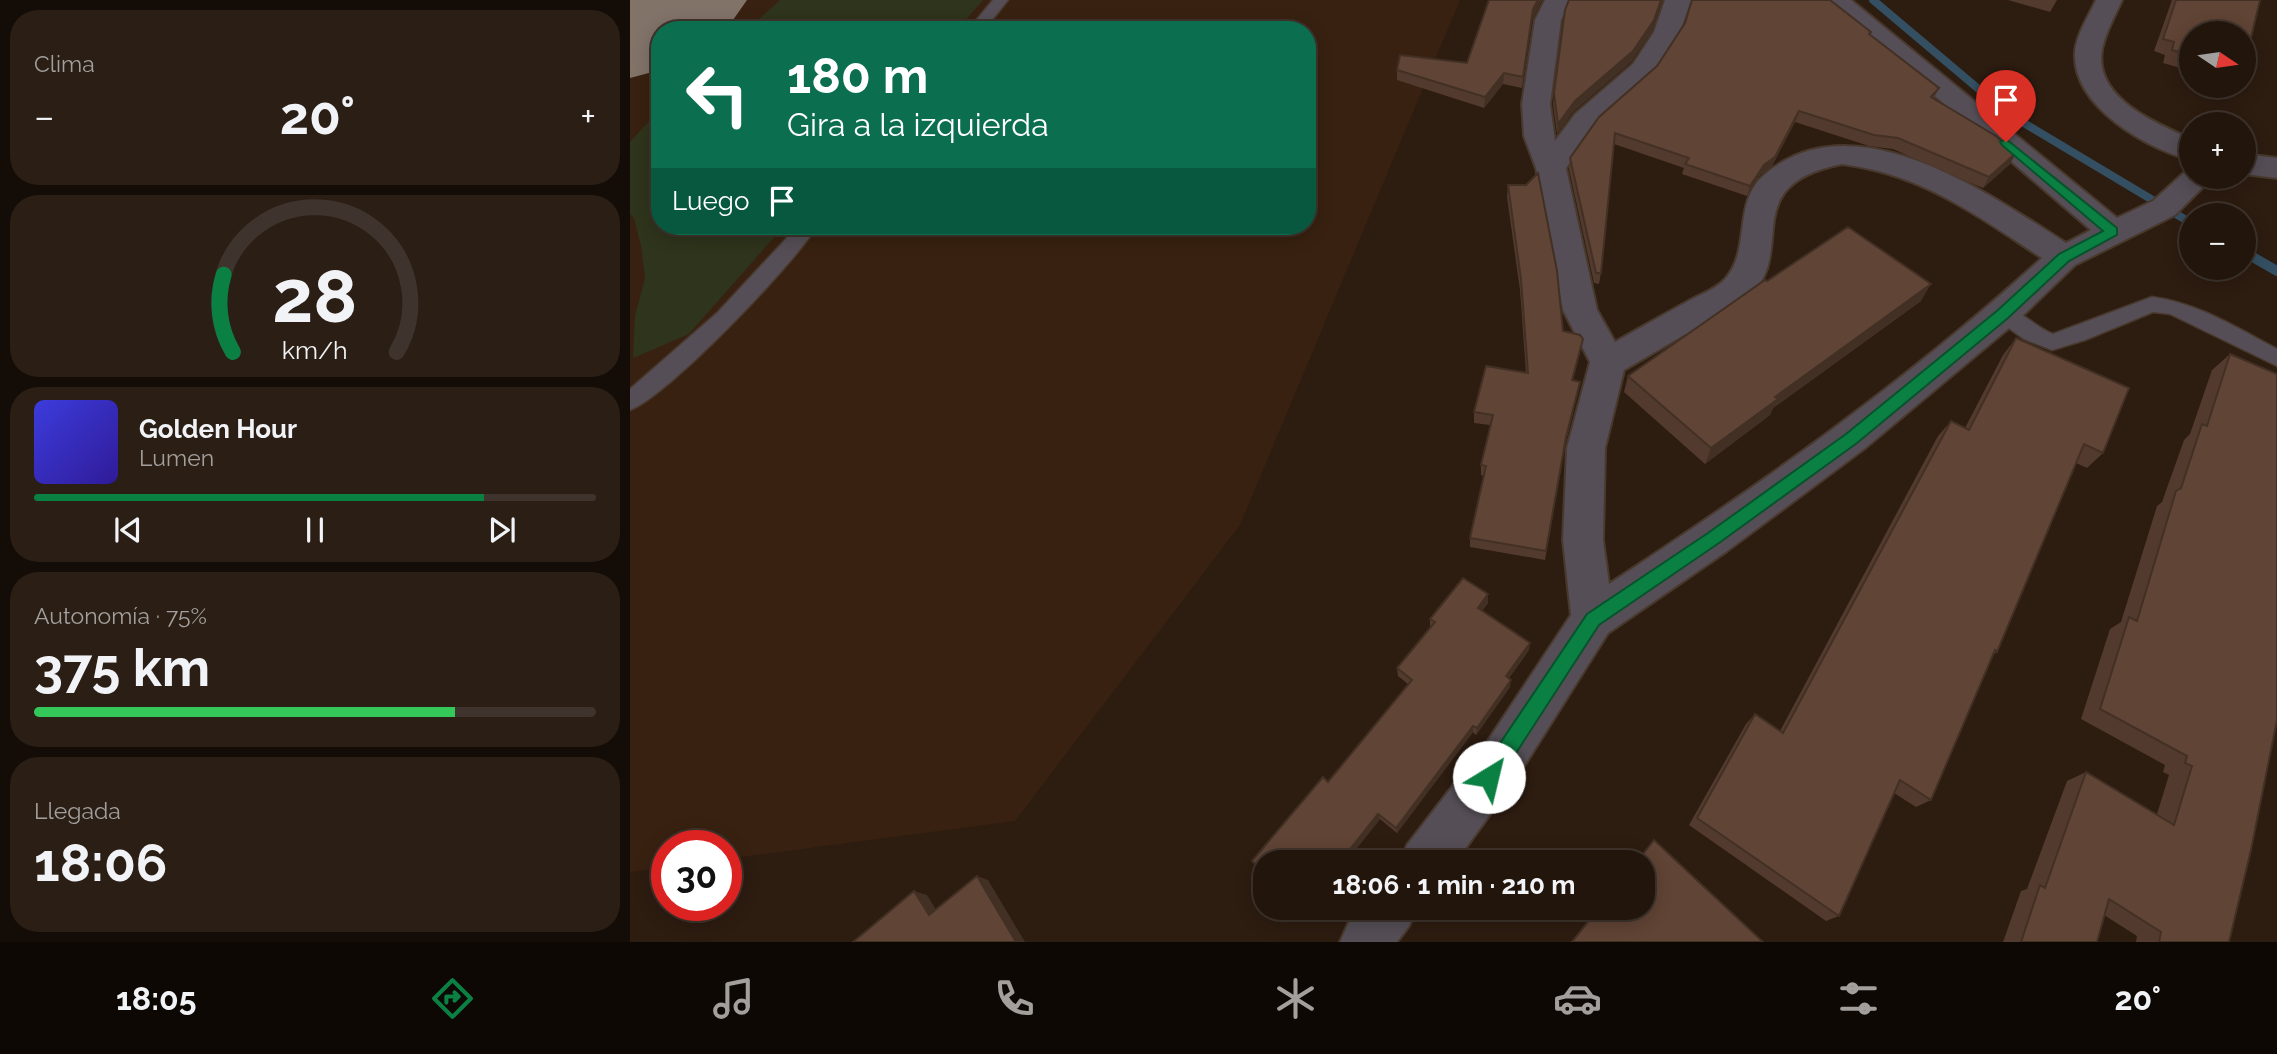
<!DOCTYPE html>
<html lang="es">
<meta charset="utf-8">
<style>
:root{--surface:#22150c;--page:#2a1e15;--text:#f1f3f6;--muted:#a29f9d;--line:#3f342d;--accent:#0b8043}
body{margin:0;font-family:Raleway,sans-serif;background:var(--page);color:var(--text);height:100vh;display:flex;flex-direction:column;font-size:26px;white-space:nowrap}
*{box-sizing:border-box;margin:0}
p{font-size:23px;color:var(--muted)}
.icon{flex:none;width:38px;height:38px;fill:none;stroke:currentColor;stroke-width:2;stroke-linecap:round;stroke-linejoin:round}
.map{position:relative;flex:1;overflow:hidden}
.side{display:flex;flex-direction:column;gap:10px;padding:10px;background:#130c07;width:630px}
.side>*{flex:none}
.guide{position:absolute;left:21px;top:21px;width:665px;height:214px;border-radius:28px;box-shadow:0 4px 18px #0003,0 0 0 2px var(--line);background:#0b6e4f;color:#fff;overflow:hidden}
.needle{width:46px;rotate:103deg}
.fabs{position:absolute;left:1549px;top:21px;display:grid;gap:14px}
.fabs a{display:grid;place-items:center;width:77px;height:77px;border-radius:50%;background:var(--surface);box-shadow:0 4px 18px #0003,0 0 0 2px var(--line);font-size:35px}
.speed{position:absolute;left:21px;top:830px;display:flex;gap:14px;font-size:35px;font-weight:700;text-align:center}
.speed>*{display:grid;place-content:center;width:91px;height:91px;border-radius:50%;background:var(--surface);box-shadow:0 4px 18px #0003,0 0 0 2px var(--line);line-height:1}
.speed .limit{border:10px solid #d22;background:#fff;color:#111}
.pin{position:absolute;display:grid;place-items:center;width:60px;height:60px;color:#fff;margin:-72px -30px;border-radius:50% 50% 50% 0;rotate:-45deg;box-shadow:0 0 7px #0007}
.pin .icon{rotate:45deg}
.me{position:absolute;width:77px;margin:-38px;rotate:36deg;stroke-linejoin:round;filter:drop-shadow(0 0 5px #0008)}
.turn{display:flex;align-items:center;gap:24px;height:147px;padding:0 21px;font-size:32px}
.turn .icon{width:91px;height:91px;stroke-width:2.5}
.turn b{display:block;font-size:49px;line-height:60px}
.then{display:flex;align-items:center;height:66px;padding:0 21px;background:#0003;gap:14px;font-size:26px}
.big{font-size:52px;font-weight:700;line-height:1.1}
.side .widget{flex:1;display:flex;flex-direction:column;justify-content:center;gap:10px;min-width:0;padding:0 24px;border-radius:28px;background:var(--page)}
.side .dial{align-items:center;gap:0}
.dial svg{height:182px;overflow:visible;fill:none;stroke:var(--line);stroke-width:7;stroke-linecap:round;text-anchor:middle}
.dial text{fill:var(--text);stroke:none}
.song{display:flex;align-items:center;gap:21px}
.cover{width:84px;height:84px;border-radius:10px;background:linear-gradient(135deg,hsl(240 70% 55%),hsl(250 70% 35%))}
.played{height:7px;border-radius:4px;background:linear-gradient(90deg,var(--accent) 80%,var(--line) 80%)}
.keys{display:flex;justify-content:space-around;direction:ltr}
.heat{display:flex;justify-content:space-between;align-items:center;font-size:38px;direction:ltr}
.charge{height:10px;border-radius:5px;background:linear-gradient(90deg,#34c759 75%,var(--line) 0)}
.trip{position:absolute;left:623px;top:850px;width:402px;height:70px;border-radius:28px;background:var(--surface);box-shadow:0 4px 18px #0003,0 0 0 2px var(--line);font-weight:700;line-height:70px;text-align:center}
.tab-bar{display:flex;height:112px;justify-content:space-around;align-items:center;background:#0e0805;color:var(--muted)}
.tab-bar .icon{width:49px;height:49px}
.tab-bar .active{color:var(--accent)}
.tab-bar b{font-size:32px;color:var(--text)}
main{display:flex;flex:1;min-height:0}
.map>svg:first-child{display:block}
.built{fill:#382110;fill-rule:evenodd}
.green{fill:#2f341c}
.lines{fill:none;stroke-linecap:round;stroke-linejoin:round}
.stream-far1{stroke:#344f62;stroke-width:8}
.stream{stroke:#344f62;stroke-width:10}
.runway{fill:#827369;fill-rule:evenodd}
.service-casing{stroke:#49392d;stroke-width:3}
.minor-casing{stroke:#49392d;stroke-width:4}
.service{fill:#554e56;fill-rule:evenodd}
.minor{fill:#554e56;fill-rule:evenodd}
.wall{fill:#533a2e}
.shaded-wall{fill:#433025}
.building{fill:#604435;stroke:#433025;stroke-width:2}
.route{fill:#0b8043;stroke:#07532c;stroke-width:2}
</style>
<main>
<section class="side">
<div class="widget"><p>Clima</p>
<div class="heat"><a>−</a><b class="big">20°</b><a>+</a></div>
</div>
<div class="widget dial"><svg viewBox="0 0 100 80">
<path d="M14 69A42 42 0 1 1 86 69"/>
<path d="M14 69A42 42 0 0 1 10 35" stroke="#0b8043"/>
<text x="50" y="56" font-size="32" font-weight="700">28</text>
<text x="50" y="72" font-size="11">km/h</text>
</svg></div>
<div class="widget">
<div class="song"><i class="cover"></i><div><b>Golden Hour</b><p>Lumen</p></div></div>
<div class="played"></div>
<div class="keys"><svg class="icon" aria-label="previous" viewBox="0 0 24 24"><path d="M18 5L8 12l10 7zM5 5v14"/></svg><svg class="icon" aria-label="pause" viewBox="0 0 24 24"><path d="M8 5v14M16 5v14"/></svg><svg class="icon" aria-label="next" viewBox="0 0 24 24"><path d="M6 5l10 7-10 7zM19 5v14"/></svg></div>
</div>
<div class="widget"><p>Autonomía · 75%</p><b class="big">375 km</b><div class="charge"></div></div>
<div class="widget"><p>Llegada</p><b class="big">18:06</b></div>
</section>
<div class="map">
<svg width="1647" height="942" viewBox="0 0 1647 942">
<rect width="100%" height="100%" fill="#2d1c10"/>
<path class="built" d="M 0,0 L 830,0 L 610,525 L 385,821 L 96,859 L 96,845 L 37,845 L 37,867 L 0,872 ZM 30,30 L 677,30 L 677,226 L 30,226 Z"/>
<path class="green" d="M 150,0 L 353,0 L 327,30 L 117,30 Z
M 30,109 L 30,226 L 154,226 L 59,334 L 3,358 L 5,316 L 15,278 L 11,246 L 4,218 L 0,214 L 0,142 Z"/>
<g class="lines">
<path class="stream-far1" d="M 1243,0 L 1377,113 L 1561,223"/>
<path class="stream" d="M 1614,252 L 1647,271"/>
<path class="runway" d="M 0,0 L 117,0 L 96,30 L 30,30 L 30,70 L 0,78 Z"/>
<defs>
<path id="service" d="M 363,0 L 378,0 L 354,30 L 338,30 Z
M 168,226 L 187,226 C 165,263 37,397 0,410 L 0,389 L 87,313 Z
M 1522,297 C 1568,303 1607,328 1647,349 L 1647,366 L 1540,314 L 1523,312 L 1455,340 L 1422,350 L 1394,339 L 1366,319 L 1363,314 L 1366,309 C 1384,303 1406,328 1423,334 Z"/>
<path id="minor" d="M 915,0 L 941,0 L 931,20 L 920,104 L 925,141 L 945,114 L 1003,64 L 1024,32 L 1035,0 L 1061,0 L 1050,32 L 1023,75 L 965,126 L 936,168 L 967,310 L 985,342 C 1011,327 1037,313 1064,298 C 1074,293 1087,288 1095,279 C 1121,251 1103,204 1132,177 C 1220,96 1358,193 1436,243 L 1461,230 L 1193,0 L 1221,0 L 1487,218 L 1523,201 L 1557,170 L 1561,169 L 1561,177 L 1583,177 L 1545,215 L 1445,265 L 1385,323 L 1234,449 L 1097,551 L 978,633 L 891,771 L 825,863 L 770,863 L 777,845 L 859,739 L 941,615 L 933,540 L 937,448 L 960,362 L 933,310 L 906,168 L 894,136 L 892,104 L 905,20 ZM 1212,164 C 1292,174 1346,215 1412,258 C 1278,380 1130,485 979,584 L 973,540 L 975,448 L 994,370 C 1022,354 1050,337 1078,321 C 1090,314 1105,308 1115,300 C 1172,254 1102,186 1212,164 Z
M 1466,0 L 1492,0 C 1485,16 1475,33 1472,50 C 1464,99 1527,123 1561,139 L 1561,160 C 1517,149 1444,107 1445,55 C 1445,36 1459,16 1466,0 Z
M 1614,154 L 1647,158 L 1647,178 L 1614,174 Z
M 729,908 L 786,908 L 779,926 L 767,942 L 710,942 L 718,924 Z"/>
</defs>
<use href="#service" class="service-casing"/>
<use href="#minor" class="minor-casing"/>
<use href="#service" class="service"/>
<use href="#minor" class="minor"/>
</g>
<path class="wall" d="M 859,0 L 912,0 L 902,20 L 892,88 L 873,84 L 854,108 L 767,80 L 767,70 L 837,63 Z
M 1378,0 L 1427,0 L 1420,12 Z
M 1542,0 L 1630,0 L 1615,63 L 1614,65 L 1614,33 L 1561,33 L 1561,71 L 1533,63 L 1535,55 L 1524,51 Z
M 935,10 L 1022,31 L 1001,62 L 943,112 L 927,134 L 923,104 Z
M 1055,23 L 1241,32 L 1240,34 L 1309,88 L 1304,98 L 1380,164 L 1353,188 L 1263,149 L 1239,146 L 1165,122 L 1141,168 L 1130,175 L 1117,196 L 1052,174 L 1054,168 L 984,144 L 971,273 L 969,284 L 964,283 L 939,169 L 940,158 L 1027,66 Z
M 878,185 L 933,331 L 953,339 L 943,380 L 948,392 L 935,446 L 915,560 L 840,547 L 840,538 L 854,476 L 851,475 L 851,465 L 860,425 L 844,423 L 844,412 L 896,373 L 890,290 L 877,197 Z
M 1137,281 L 1291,301 L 1143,408 L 1140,415 L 1075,464 L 994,392 L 998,376 Z
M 1386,338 L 1473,453 L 1457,468 L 1446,463 L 1367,652 L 1362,656 L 1301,800 L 1286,807 L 1264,793 L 1209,916 L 1196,921 L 1059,825 L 1116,724 L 1125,714 L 1150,731 L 1308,436 L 1321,421 L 1335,428 L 1373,355 Z
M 1600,354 L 1599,942 L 1506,942 L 1507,936 L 1474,915 L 1467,942 L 1373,942 L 1391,891 L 1397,889 L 1437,781 L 1456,772 L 1527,814 L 1539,775 L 1533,772 L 1535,765 L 1451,719 L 1480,629 L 1491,622 L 1527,506 L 1532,502 L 1554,440 L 1560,434 L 1582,370 Z
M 858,603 L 852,611 L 899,650 L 879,678 L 880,687 L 846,735 L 843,732 L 767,833 L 750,819 L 715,863 L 635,863 L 698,782 L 778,684 L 768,676 L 767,668 L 800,627 L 800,619 Z
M 1024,840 L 1133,942 L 941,942 L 968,908 L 1013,908 L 1013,863 L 1005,863 Z"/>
<path class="shaded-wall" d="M 908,0 L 912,0 L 902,20 L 892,88 L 903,9 Z
M 1031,0 L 1033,0 L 1022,31 L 1001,62 L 943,112 L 927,134 L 928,124 L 945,101 Z
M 874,73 L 873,84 L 854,108 L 855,97 Z
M 1169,111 L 1165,122 L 1141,168 L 1130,175 L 1117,196 L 1120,186 Z
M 1386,153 L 1380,164 L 1353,188 L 1359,177 Z
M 1301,284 L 1291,301 L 1143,408 L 1140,415 L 1075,464 L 1081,448 L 1145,397 Z
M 858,594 L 858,603 L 847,617 L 848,608 Z
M 900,643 L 899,650 L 875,683 L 876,676 Z
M 881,680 L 880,687 L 846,735 L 847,728 Z
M 843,726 L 843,732 L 767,833 L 766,828 Z
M 748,814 L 750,819 L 715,863 L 709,863 Z
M 347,876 L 358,880 L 395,942 L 386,942 Z
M 284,891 L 297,895 L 311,918 L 299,915 Z"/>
<path class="building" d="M 859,0 L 908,0 L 903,9 L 893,77 L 874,73 L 855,97 L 767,70 L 770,55 L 837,63 Z
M 939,0 L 1031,0 L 1024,20 L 1003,51 L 945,101 L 928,124 L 924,93 L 935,10 Z
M 1062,0 L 1200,0 L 1241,32 L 1239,34 L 1309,88 L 1301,97 L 1366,136 L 1386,153 L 1359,177 L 1268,138 L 1244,135 L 1169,111 L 1145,157 L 1134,165 L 1120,186 L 1055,164 L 1059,158 L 985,133 L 971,273 L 966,273 L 940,158 L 969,117 L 1027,66 L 1055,23 Z
M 1546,0 L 1630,0 L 1615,63 L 1614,63 L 1614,33 L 1561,33 L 1561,55 L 1542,50 L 1544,42 L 1533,39 Z
M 908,173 L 927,271 L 933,331 L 950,335 L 953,339 L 942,380 L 950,382 L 936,437 L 916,551 L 840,538 L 856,466 L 851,465 L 863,415 L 844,412 L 856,366 L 898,373 L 891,279 L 878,185 L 896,185 Z
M 1218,227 L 1301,284 L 1145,397 L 1148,399 L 1081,448 L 998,376 L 1135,280 L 1137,281 Z
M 1386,338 L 1499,388 L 1473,453 L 1454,444 L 1367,652 L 1365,650 L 1301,800 L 1270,780 L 1209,916 L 1067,818 L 1125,714 L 1153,733 L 1321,421 L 1339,430 Z
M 1600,354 L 1647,374 L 1647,720 L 1621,850 L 1599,942 L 1529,942 L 1531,932 L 1479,899 L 1467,942 L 1391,942 L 1410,885 L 1415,888 L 1456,772 L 1544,825 L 1562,766 L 1555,763 L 1557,756 L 1470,709 L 1499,617 L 1507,621 L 1546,491 L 1551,488 L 1572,424 L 1577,426 Z
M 833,578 L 858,594 L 848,608 L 900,643 L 876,676 L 881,680 L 847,728 L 843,726 L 766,828 L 748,814 L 709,863 L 635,863 L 635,873 L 622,861 L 693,777 L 698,782 L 782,680 L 767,668 L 805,622 L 800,619 Z
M 1024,840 L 1133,942 L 942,942 L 969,908 L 1013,908 L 1013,863 L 1006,863 Z
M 347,876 L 386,942 L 223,942 L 284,891 L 299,915 Z"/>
<path class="route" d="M 1376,139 L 1487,228 L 1487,235 L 1439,261 L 1378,318 L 1227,443 L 1089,543 L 969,625 L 866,784 L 859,786 L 852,784 L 849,777 L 852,770 L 957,614 L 1078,533 L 1216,434 L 1368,310 L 1429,254 L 1473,231 L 1372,145 L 1370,142 Z"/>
</svg>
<div class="fabs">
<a><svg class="needle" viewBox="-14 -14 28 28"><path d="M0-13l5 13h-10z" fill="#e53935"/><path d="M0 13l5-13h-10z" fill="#a29f9d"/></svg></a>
<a>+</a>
<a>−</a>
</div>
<div class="speed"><div class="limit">30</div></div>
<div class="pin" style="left:1376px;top:142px;background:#d93025"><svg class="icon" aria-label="arrive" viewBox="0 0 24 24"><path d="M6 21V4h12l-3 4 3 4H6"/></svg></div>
<svg class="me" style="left:859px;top:777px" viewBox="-20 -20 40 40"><circle r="19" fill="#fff"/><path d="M0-13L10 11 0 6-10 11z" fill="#0b8043"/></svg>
<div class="trip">18:06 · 1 min · 210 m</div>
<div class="guide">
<div class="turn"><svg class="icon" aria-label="left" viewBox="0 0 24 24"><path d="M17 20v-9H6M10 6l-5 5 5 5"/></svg><div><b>180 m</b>Gira a la izquierda</div></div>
<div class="then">Luego<svg class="icon" aria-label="arrive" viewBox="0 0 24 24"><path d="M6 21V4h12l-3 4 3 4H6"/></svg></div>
</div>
</div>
</main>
<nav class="tab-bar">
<b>18:05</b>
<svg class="icon active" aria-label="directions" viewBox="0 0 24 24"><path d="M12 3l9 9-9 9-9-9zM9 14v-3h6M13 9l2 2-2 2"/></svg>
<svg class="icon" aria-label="music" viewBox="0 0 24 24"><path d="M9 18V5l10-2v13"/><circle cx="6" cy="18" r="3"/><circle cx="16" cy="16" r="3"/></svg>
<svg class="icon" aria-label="phone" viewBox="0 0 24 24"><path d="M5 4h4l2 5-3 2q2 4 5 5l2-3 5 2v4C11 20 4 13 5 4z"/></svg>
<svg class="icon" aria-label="climate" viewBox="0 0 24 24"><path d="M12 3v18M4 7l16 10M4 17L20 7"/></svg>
<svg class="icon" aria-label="car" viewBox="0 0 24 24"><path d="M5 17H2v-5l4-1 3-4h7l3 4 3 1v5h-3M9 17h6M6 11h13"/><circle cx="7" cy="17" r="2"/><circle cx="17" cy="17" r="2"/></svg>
<svg class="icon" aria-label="filters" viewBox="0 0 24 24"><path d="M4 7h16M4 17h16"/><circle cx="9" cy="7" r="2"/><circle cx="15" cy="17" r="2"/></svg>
<b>20°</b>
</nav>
